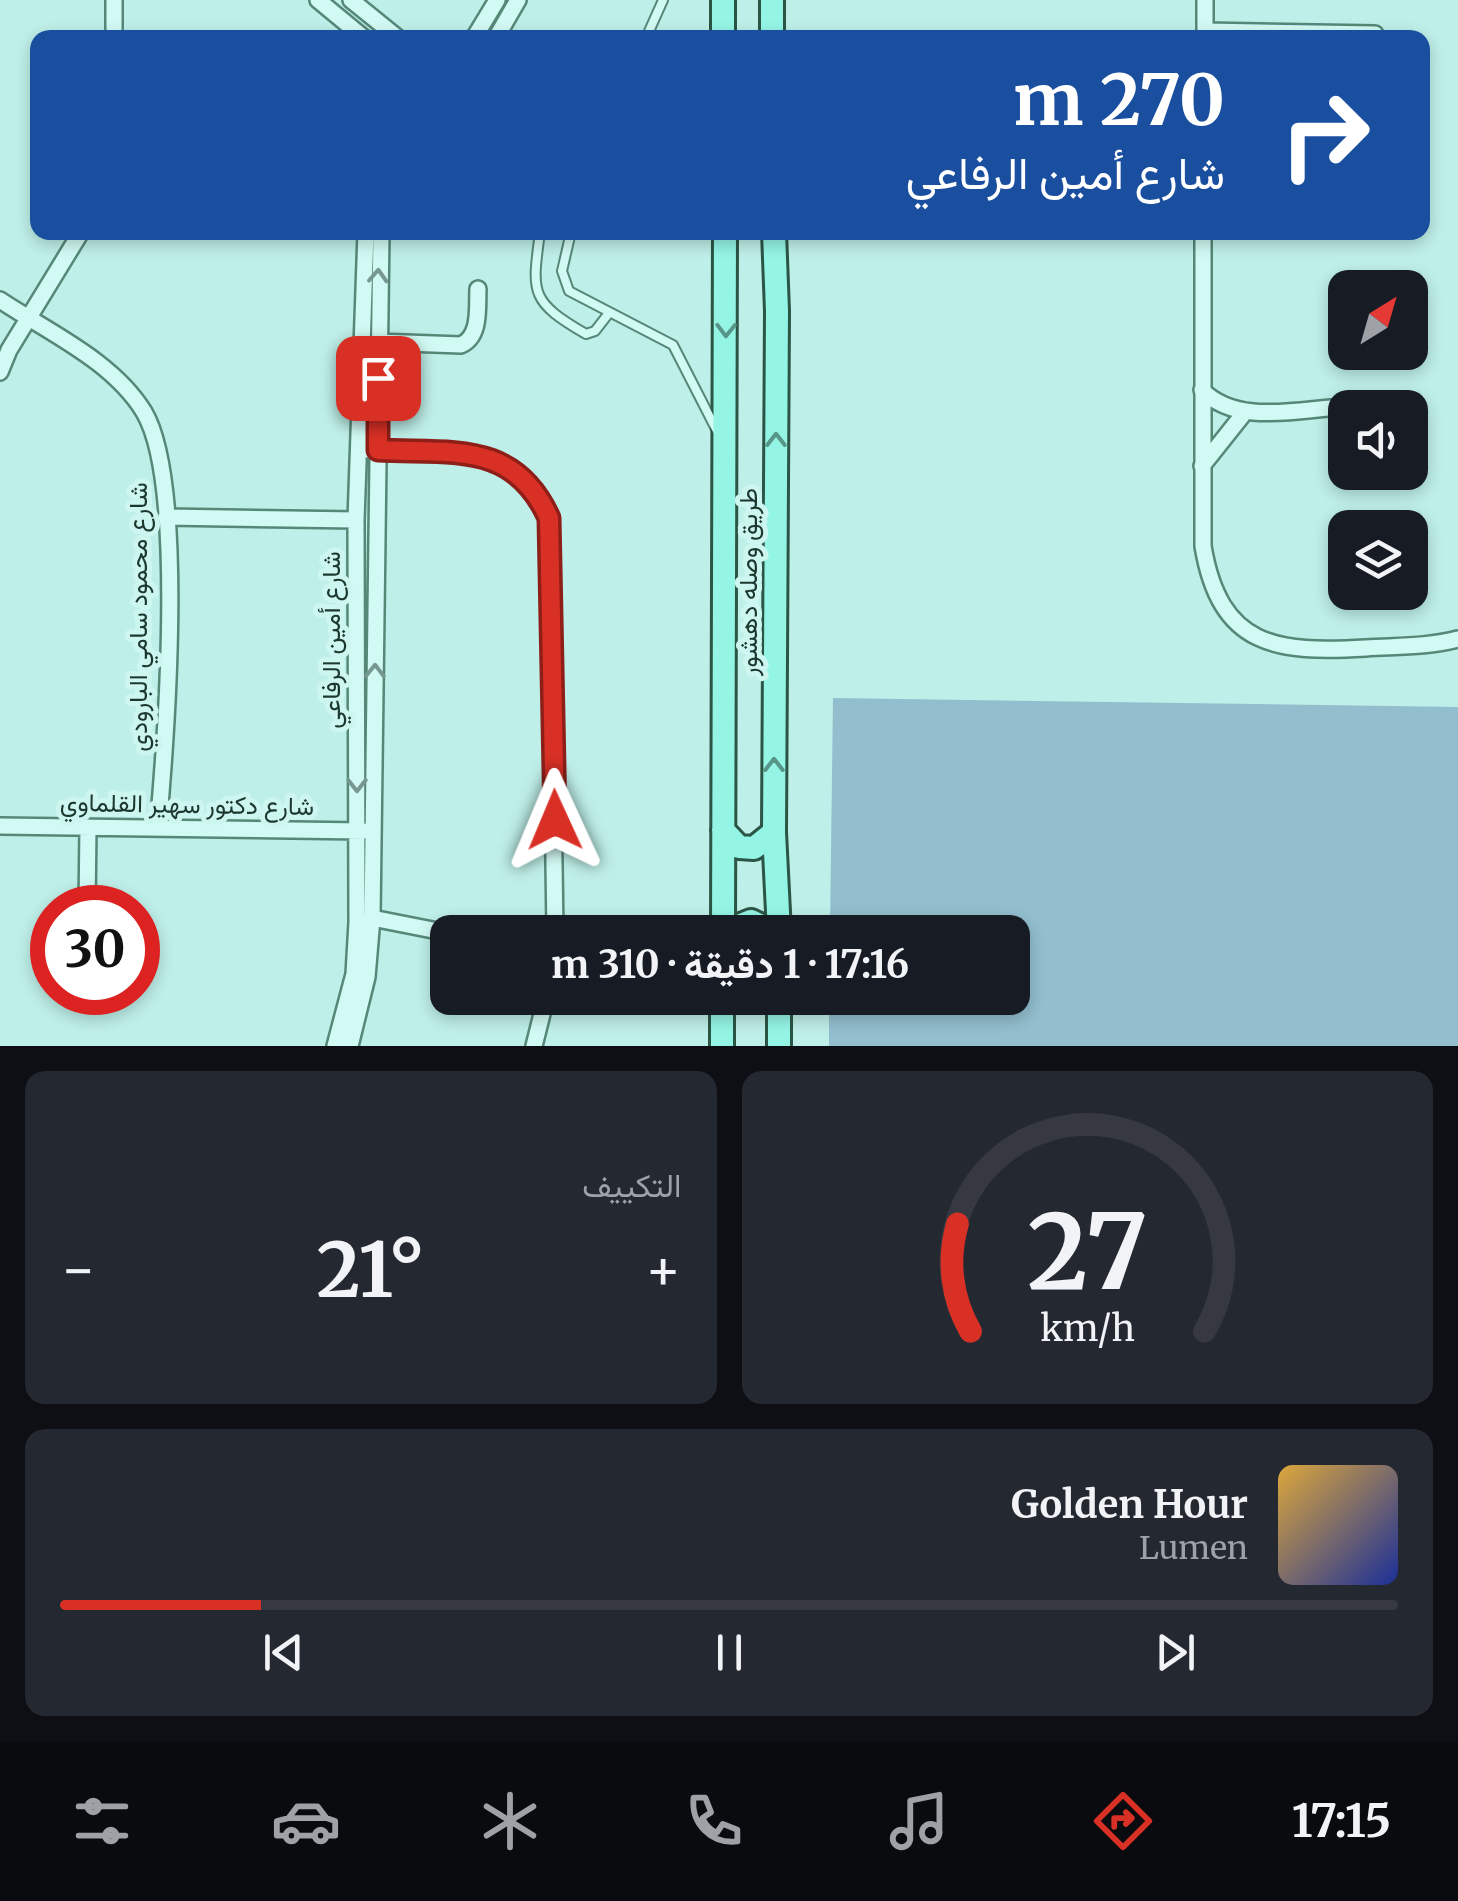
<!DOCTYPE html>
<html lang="ar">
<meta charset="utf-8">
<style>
:root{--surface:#171b24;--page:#242831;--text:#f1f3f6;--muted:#9ea1a6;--line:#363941;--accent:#d93025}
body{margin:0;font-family:Merriweather,Vazirmatn,serif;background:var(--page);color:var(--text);direction:rtl;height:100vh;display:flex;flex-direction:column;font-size:38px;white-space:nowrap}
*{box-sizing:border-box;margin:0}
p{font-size:32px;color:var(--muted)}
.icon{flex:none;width:55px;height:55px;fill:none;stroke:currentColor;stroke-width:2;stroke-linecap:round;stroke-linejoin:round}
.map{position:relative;height:1046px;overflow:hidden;direction:ltr}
.details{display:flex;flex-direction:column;gap:25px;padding:25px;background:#0d0f14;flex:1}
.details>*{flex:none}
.hud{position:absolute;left:30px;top:30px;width:1400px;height:210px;border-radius:20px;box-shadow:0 5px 15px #0003;direction:rtl;background:#1a4fa0;color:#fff;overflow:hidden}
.needle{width:65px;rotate:37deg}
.buttons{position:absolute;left:1328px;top:270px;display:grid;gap:20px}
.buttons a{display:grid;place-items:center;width:100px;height:100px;border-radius:20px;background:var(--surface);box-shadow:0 5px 15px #0003;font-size:50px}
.speed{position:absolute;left:30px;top:885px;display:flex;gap:20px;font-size:50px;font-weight:700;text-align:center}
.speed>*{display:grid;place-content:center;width:130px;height:130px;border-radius:50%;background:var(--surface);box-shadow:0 5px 15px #0003;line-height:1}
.speed .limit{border:15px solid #d22;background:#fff;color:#111}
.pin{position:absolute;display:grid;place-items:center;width:85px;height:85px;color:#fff;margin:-42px;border-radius:20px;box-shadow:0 5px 15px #0006}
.me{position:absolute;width:110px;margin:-55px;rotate:359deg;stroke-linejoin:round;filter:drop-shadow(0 0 8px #0008)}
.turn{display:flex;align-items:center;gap:35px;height:210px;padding:0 40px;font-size:45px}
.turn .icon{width:130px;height:130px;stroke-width:2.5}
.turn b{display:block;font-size:70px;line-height:85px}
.big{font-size:75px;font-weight:700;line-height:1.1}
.details .card{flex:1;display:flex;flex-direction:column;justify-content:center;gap:15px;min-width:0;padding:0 35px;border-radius:20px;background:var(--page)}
.details .dial{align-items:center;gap:0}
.dial svg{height:260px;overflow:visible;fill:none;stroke:var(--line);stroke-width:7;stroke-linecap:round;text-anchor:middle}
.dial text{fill:var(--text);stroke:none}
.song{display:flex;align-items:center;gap:30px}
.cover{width:120px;height:120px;border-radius:15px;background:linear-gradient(135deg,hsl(40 70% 55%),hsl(230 70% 35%))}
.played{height:10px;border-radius:5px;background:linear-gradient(90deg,var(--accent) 15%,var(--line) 15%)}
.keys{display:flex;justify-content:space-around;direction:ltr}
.heat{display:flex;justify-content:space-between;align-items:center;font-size:55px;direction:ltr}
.details .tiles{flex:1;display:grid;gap:25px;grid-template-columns:1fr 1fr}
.card:last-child{grid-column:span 2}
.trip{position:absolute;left:430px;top:915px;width:600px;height:100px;border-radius:20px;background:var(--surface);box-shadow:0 5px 15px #0003;font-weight:700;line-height:100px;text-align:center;direction:rtl}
.menu{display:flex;height:160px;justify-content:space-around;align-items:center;background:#090b0e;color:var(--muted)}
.menu .icon{width:70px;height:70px}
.menu .active{color:var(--accent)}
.menu b{font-size:45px;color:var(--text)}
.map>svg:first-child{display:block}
.green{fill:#92becd}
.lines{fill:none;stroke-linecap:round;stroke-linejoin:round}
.service-casing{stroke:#568878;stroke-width:12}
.minor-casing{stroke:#568878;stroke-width:20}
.primary-casing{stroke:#2b5545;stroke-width:28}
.path{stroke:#568878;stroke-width:2.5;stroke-dasharray:8 5;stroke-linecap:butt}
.service{stroke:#d2faf4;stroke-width:8}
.minor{stroke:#d2faf4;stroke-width:15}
.primary{stroke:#94f5e5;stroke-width:22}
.oneway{stroke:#779890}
.oneway2{stroke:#589689}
.route-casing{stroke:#8d1f18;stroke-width:25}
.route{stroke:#d93025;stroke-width:18}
.labels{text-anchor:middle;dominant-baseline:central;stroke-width:10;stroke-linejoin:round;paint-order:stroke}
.street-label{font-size:25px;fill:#1c372d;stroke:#cef6f1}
</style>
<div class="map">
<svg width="1458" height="1046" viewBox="0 0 1458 1046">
<rect width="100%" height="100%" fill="#beefe8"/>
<path class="green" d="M 833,698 L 1458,707 L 1458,1046 L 829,1046 L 829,998 L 1012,998 L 1012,932 L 830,932 Z"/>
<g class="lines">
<defs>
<path id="service" d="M 646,38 L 663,0
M 540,232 C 532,293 529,301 586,334 L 595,331 L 609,313
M 571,232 L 562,271 L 569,291 L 673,345 L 717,431"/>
<path id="minor" d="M 114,0 L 114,38
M 318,0 L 364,38
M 351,0 L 398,38
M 1205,31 L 1375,34
M 474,38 L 497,0
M 496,38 L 518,0
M 1205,38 L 1205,0
M 1203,232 L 1203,546 C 1220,648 1277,653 1366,648 C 1397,646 1428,647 1458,639
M 0,300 C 48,332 113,361 144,412 C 186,483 166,739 158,828
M 378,342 L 461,345 C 481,336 477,308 478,289
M 0,372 L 9,350 L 81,232
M 1202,390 C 1237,426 1298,409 1343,407
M 368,450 C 443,454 513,437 549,518 L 555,932
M 1202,466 L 1245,412
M 166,517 L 356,520
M 0,826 L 364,831
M 87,908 L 88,827
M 372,918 L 448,933
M 591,998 L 641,1004
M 335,1046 L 354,974 L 357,922 L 356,520 L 366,232
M 350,1046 L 367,977 L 372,918 L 381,232
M 534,1046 L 546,998"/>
<path id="primary" d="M 772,0 L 772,38
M 723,38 L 723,0
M 774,232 L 777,311 L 774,832 L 779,932
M 723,830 L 739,847 L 754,848 L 774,832
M 723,932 L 725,232
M 724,932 L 751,921 L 774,932
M 722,1046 L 722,998
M 779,1046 L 779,998"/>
</defs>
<use href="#service" class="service-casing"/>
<use href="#minor" class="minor-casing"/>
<use href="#primary" class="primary-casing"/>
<path class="path" d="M 652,1005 L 704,1012"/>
<use href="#service" class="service"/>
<use href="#minor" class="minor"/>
<use href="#primary" class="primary"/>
</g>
<defs><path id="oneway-chevron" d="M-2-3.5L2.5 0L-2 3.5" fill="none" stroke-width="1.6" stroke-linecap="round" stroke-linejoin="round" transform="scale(2.5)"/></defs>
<g class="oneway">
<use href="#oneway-chevron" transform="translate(378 276) rotate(-87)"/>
<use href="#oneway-chevron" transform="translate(375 671) rotate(-89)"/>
<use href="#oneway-chevron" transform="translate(357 785) rotate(90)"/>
</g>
<g class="oneway2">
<use href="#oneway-chevron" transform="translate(726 330) rotate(91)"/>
<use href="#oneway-chevron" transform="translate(776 440) rotate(-90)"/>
<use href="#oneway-chevron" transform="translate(774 765) rotate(-90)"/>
</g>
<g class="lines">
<defs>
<path id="route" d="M 378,378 L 378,450 C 451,454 514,440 549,518 L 555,820"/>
</defs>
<use href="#route" class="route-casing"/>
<use href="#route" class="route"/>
</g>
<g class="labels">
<g class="street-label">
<text transform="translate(748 582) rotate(-90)">طريق وصله دهشور</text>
<text transform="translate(138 617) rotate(-90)">شارع محمود سامي البارودي</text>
<text transform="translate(331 640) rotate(-90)">شارع أمين الرفاعي</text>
<text transform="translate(187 804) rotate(1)">شارع دكتور سهير القلماوي</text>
</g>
</g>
</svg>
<div class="buttons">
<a><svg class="needle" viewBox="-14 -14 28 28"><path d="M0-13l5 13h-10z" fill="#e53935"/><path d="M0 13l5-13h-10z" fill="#9ea1a6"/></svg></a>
<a><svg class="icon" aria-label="sound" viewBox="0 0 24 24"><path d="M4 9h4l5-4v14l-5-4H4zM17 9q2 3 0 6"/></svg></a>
<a><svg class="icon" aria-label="layers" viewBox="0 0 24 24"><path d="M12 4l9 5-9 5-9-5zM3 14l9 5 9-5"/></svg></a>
</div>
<div class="speed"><div class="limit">30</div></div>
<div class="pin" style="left:378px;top:378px;background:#d93025"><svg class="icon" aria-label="arrive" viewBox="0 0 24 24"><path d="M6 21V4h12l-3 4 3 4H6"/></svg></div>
<svg class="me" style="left:555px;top:820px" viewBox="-20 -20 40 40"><path d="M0-17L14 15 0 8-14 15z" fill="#d93025" stroke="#fff" stroke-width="4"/></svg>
<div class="trip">17:16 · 1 دقيقة · 310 m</div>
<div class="hud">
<div class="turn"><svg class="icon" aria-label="right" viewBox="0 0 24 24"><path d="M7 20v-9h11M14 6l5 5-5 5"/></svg><div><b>270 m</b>شارع أمين الرفاعي</div></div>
</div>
</div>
<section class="details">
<div class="tiles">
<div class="card dial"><svg viewBox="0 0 100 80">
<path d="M14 69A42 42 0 1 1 86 69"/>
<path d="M14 69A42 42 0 0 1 10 36" stroke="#d93025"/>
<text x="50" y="56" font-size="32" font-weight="700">27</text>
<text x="50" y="72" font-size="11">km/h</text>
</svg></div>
<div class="card"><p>التكييف</p>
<div class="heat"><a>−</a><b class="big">21°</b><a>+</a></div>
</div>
<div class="card">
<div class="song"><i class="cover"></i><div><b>Golden Hour</b><p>Lumen</p></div></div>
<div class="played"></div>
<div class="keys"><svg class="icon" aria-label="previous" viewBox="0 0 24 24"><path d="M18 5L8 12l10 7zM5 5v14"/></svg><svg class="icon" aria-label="pause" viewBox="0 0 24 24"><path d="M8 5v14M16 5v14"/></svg><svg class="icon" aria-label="next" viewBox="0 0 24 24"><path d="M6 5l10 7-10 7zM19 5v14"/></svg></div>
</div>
</div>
</section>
<nav class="menu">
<b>17:15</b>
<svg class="icon active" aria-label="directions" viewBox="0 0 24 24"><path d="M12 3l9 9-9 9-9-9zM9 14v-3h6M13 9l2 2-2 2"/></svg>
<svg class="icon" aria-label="music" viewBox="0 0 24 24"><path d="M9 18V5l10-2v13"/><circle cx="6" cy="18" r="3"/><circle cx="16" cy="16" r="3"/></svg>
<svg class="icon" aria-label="phone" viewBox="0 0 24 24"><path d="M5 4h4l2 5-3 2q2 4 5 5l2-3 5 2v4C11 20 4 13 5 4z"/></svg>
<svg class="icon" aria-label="climate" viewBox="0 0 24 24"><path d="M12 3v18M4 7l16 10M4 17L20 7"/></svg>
<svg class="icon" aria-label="car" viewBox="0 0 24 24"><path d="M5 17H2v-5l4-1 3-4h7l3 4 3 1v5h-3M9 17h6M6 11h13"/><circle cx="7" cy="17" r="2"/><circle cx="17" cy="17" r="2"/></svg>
<svg class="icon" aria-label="filters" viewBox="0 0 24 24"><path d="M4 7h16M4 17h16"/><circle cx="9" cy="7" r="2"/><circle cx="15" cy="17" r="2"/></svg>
</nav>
